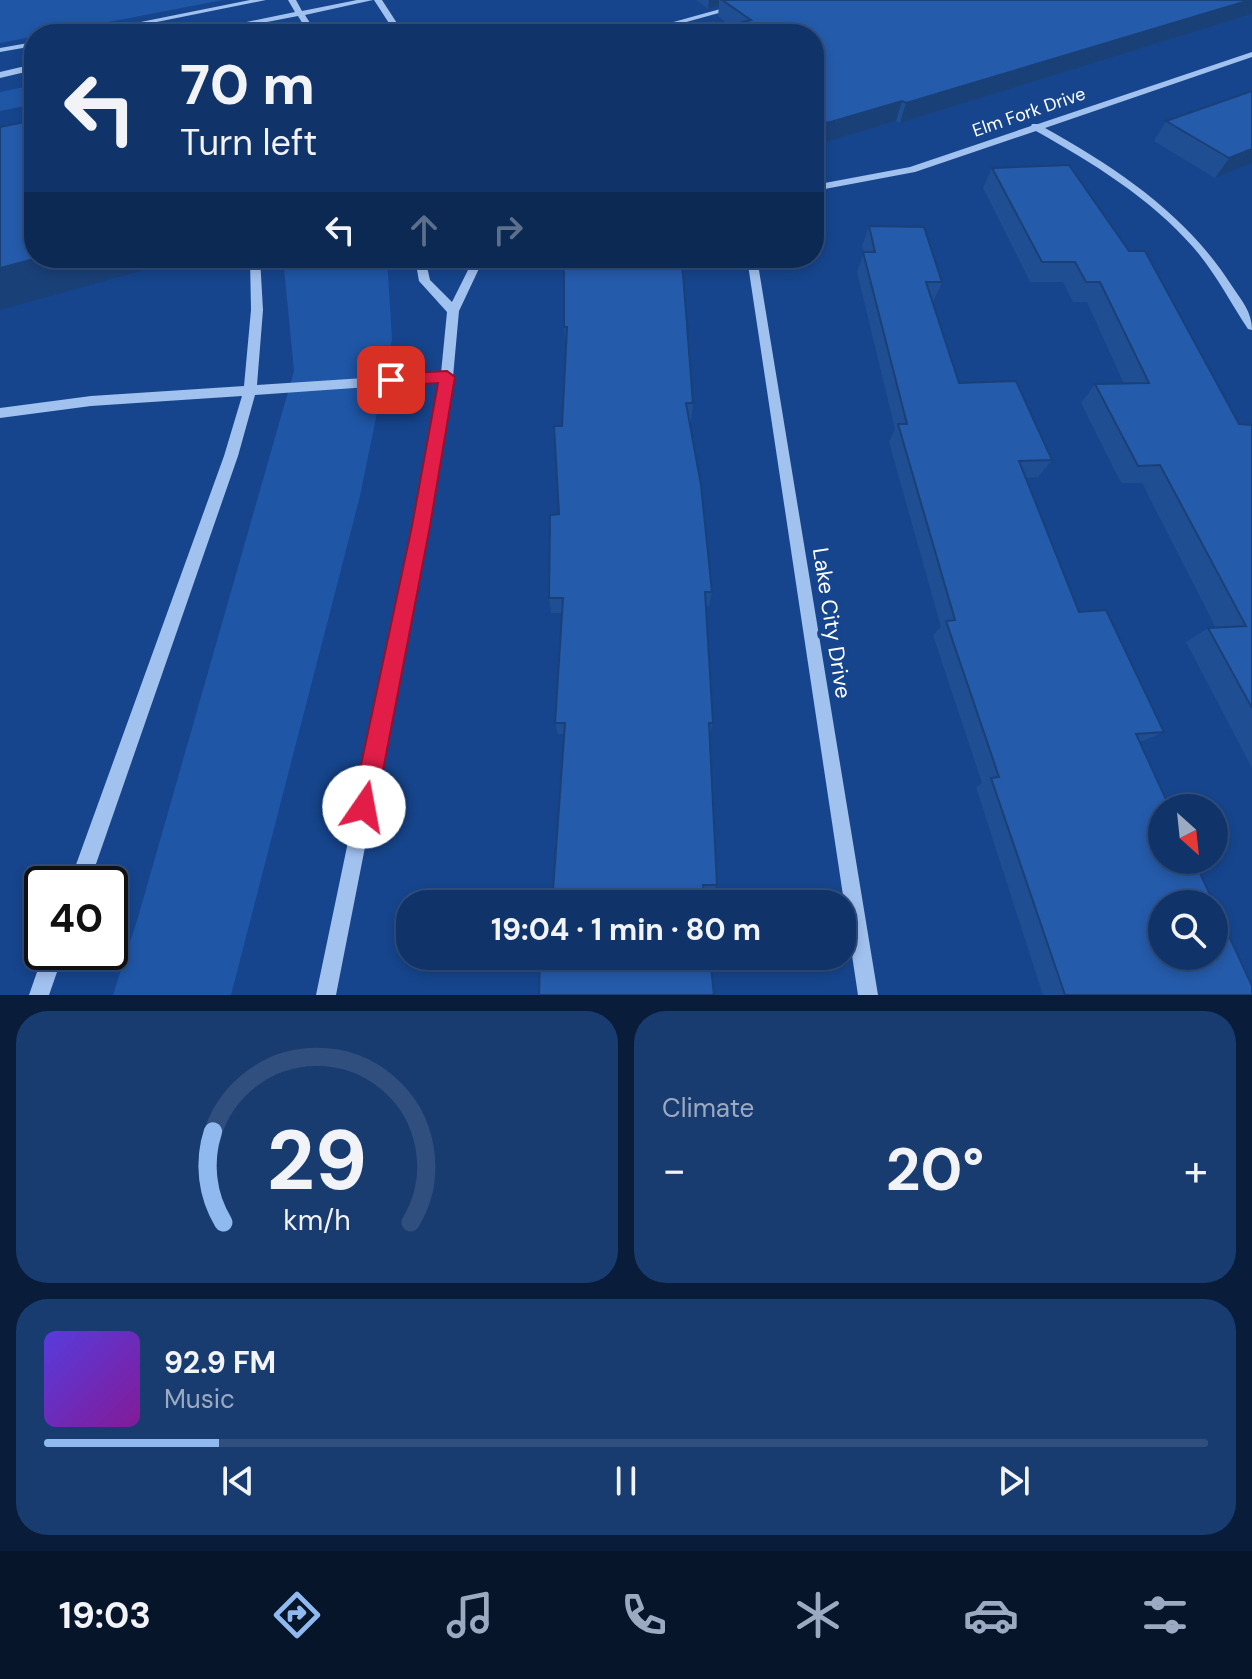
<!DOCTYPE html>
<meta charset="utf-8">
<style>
:root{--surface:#10346a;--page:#193c70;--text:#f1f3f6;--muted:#9caac1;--line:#304f7e;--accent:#90b9f0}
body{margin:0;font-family:"DM Sans",sans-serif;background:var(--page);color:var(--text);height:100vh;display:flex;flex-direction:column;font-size:30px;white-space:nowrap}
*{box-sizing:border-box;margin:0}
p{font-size:26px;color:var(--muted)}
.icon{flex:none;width:44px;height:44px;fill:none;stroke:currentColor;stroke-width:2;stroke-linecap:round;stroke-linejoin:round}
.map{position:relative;height:995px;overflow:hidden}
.side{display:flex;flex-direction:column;gap:16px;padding:16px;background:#091d3a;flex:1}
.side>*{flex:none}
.banner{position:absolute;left:24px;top:24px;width:800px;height:244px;border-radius:32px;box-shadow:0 4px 12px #0003,0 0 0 2px var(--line);background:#10346a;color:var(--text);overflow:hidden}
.needle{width:52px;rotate:153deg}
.tools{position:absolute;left:1148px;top:794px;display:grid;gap:16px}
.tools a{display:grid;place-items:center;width:80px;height:80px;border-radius:50%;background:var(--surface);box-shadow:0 4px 12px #0003,0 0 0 2px var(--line);font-size:40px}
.speed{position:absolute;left:24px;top:866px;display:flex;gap:16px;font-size:40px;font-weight:700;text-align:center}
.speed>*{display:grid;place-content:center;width:104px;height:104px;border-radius:50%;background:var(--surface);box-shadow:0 4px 12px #0003,0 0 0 2px var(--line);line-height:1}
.speed .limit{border:4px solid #111;border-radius:12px;background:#fff;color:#111}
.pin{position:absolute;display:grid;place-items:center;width:68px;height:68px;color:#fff;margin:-34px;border-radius:16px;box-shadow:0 4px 12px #0006}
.me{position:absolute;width:88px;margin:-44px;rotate:12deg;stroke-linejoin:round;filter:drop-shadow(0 0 6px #0008)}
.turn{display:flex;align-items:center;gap:28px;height:168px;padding:0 24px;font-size:36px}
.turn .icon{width:104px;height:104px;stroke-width:2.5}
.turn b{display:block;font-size:56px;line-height:68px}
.lanes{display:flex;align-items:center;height:76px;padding:0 24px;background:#0003;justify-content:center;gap:40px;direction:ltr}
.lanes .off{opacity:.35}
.big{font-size:60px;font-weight:700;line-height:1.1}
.side .widget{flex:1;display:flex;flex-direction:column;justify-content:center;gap:12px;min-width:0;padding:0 28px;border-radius:32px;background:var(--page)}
.side .dial{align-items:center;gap:0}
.dial svg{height:208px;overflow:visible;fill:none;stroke:var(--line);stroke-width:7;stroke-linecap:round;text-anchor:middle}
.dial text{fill:var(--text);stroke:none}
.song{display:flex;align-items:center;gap:24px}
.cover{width:96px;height:96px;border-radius:12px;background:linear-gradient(135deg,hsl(250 70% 55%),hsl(290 70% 35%))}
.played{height:8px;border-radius:4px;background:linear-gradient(90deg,var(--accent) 15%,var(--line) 15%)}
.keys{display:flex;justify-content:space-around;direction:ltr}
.heat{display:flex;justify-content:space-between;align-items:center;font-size:44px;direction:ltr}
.side .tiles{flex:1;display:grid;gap:16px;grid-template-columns:1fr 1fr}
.widget:last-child{grid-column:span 2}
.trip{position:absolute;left:396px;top:890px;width:460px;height:80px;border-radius:32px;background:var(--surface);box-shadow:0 4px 12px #0003,0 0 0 2px var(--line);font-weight:700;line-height:80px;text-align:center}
.menu{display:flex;height:128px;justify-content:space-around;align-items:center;background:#06152a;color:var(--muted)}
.menu .icon{width:56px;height:56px}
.menu .selected{color:var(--accent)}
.menu b{font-size:36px;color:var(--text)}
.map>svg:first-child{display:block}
.green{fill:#1f56a6}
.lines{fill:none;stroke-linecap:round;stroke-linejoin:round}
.minor{fill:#a1c1ef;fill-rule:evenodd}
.wall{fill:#204e93}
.shaded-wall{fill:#1a4078}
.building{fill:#255bab;stroke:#1a4078;stroke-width:2;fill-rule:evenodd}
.route{fill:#e11d48;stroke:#92132f;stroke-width:2}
.labels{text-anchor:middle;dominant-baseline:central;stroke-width:8;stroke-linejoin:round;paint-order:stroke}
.far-street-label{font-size:18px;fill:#fff;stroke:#16458d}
.street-label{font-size:22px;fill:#fff;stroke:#16458d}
</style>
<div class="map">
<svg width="1252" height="995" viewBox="0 0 1252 995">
<rect width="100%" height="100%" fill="#16458d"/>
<path class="green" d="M 0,0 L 223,0 L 0,43 Z
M 34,85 L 34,104 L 0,111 L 0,92 Z
M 283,258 L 387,258 L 392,339 L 360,496 L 231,995 L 113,995 L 139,914 L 294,371 Z"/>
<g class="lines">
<path class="minor" d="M 250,0 L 266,0 L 97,34 L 81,34 Z
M 288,0 L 296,0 L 302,11 L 357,0 L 373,0 L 305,15 L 317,34 L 309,34 L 298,16 L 205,34 L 189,34 L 295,12 Z
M 374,0 L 382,0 L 404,34 L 396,34 Z
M 753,0 L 766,0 L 643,34 L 630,34 Z
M 34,42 L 34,46 L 0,52 L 0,48 Z
M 1252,52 L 1252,57 L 1045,128 C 1118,169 1186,214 1232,286 C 1242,301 1252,312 1252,330 L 1248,329 C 1230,302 1215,272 1193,247 C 1150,198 1093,163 1036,131 L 915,172 L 814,191 L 814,185 L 910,167 L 1031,126 L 1032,124 L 1038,124 Z
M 34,64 L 34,70 L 0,78 L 0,72 Z
M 250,258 L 260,258 L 263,310 L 257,385 L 441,373 L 447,312 L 419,281 L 415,258 L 425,258 L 430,280 L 452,302 L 474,258 L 484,258 L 459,311 L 453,377 L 428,526 L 336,995 L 316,995 L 414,526 L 440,382 L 255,395 L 238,456 L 89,884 L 69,884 L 224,456 L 242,396 L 91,406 L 0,418 L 0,408 L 91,396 L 244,386 L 251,310 Z
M 747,258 L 757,258 L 878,995 L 858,995 Z
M 44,952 L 64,952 L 49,995 L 29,995 Z"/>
</g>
<path class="wall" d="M 696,0 L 1252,0 L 1252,14 L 900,123 L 896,121 L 823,143 L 814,136 L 814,34 L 704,34 L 704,32 L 730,26 L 718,16 L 719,6 L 708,9 Z
M 1252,91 L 1252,163 L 1215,178 L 1154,141 L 1166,121 Z
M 992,168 L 1239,424 L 1252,425 L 1252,768 L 1186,642 L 1208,628 L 1216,628 L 1142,483 L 1121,483 L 1081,403 L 1095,384 L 1124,384 L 1087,302 L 1073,302 L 1063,282 L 1030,282 L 983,188 Z
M 869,226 L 942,282 L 933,302 L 959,383 L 1052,460 L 1038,477 L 1025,478 L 1079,612 L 1164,732 L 1140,742 L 1252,995 L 1043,995 L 976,787 L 982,783 L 933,635 L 941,627 L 889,442 L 895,429 L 857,272 L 864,252 L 862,246 Z
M 564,276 L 693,403 L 691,422 L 689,422 L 712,592 L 709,606 L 706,606 L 713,723 L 710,734 L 717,885 L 713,890 L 704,890 L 564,734 L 558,734 L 555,723 L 562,613 L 551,613 L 549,598 L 559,514 L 562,426 L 566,346 L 564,327 Z"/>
<path class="shaded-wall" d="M 709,0 L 719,0 L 719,6 L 708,9 Z
M 1250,0 L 1252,0 L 1252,14 L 900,123 L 906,103 Z
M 902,101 L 896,121 L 823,143 L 827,123 Z
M 1252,149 L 1252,163 L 1215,178 L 1229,158 Z
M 38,258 L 153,258 L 155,267 L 0,310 L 0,268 Z"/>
<path class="building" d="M 722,0 L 1250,0 L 906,103 L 902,101 L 827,123 L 814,112 L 814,34 L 706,34 L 704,32 L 751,20 Z
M 1252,91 L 1252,149 L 1229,158 L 1166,121 Z
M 34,120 L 34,258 L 38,258 L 0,268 L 0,127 Z
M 1069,165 L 1129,251 L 1145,251 L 1239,424 L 1252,425 L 1252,708 L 1208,628 L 1246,626 L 1160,465 L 1138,466 L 1095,384 L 1149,383 L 1100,282 L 1086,282 L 1075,262 L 1042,262 L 992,168 Z
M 869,226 L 924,227 L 942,282 L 926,282 L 959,383 L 1016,381 L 1052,460 L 1019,461 L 1079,612 L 1106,610 L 1164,732 L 1136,734 L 1170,808 L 1162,808 L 1162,860 L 1194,860 L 1252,986 L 1252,995 L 1065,995 L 991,778 L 999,777 L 946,621 L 955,620 L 898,424 L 907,424 L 863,252 L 875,252 ZM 1162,904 L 1214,904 L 1214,956 L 1162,956 Z
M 563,258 L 680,258 L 683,274 L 693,403 L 686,403 L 701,485 L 712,592 L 705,592 L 713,723 L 709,723 L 717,885 L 703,885 L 705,904 L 552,904 L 565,723 L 555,723 L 563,598 L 549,598 L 550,515 L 559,514 L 554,426 L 562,426 L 567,327 L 564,327 L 564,275 Z
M 540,956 L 710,956 L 714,995 L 539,995 Z"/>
<path class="route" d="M 447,371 L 455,377 L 430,526 L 376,807 L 372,815 L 364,819 L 356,815 L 352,807 L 412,526 L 438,383 L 391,386 L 383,380 L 391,374 Z"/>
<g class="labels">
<g class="far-street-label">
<text transform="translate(1029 112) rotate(-19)">Elm Fork Drive</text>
</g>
<g class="street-label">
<text transform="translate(832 623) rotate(81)">Lake City Drive</text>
</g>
</g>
</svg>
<div class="tools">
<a><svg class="needle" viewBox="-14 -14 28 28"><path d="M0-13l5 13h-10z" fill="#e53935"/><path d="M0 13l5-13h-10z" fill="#9caac1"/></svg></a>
<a><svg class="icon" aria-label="search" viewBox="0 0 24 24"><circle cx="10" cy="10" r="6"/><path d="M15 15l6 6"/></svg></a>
</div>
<div class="speed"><div class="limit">40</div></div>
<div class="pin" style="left:391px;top:380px;background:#d93025"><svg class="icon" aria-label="arrive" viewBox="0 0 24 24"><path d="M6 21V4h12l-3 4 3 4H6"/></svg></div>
<svg class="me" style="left:364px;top:807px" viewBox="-20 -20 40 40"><circle r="19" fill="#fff"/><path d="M0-13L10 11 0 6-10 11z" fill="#e11d48"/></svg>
<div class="trip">19:04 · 1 min · 80 m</div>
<div class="banner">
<div class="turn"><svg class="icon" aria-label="left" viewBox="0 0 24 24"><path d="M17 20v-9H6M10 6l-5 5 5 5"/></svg><div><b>70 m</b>Turn left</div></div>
<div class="lanes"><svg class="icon" aria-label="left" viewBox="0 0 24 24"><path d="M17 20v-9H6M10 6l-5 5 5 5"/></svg><svg class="icon off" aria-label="ahead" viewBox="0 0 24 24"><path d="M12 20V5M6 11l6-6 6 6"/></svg><svg class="icon off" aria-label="right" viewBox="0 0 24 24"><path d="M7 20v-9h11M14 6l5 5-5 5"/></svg></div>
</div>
</div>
<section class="side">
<div class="tiles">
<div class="widget dial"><svg viewBox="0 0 100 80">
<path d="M14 69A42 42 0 1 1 86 69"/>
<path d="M14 69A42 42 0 0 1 10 34" stroke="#90b9f0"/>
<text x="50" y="56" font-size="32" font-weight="700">29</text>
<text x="50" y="72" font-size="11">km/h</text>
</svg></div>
<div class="widget"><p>Climate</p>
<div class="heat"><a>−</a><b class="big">20°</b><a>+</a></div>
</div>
<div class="widget">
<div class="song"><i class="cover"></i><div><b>92.9 FM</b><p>Music</p></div></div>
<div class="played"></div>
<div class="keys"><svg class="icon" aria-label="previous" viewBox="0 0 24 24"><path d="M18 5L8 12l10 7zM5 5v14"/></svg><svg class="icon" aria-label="pause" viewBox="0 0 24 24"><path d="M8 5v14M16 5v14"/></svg><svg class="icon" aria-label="next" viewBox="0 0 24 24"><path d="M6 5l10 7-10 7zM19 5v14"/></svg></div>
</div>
</div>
</section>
<nav class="menu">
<b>19:03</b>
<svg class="icon selected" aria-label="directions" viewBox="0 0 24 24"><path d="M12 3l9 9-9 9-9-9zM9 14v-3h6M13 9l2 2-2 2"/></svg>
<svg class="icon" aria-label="music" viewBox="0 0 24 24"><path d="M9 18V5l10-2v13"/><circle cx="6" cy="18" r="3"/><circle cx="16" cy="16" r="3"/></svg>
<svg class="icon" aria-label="phone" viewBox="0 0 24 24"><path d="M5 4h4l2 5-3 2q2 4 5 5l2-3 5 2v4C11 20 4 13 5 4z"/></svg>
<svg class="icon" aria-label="climate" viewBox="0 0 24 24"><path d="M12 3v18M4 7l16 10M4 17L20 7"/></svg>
<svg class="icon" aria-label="car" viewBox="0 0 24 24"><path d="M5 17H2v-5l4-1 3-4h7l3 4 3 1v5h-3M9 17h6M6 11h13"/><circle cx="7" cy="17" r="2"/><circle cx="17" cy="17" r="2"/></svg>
<svg class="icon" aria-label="filters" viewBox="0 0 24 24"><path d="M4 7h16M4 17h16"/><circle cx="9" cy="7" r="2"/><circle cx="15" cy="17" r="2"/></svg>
</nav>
